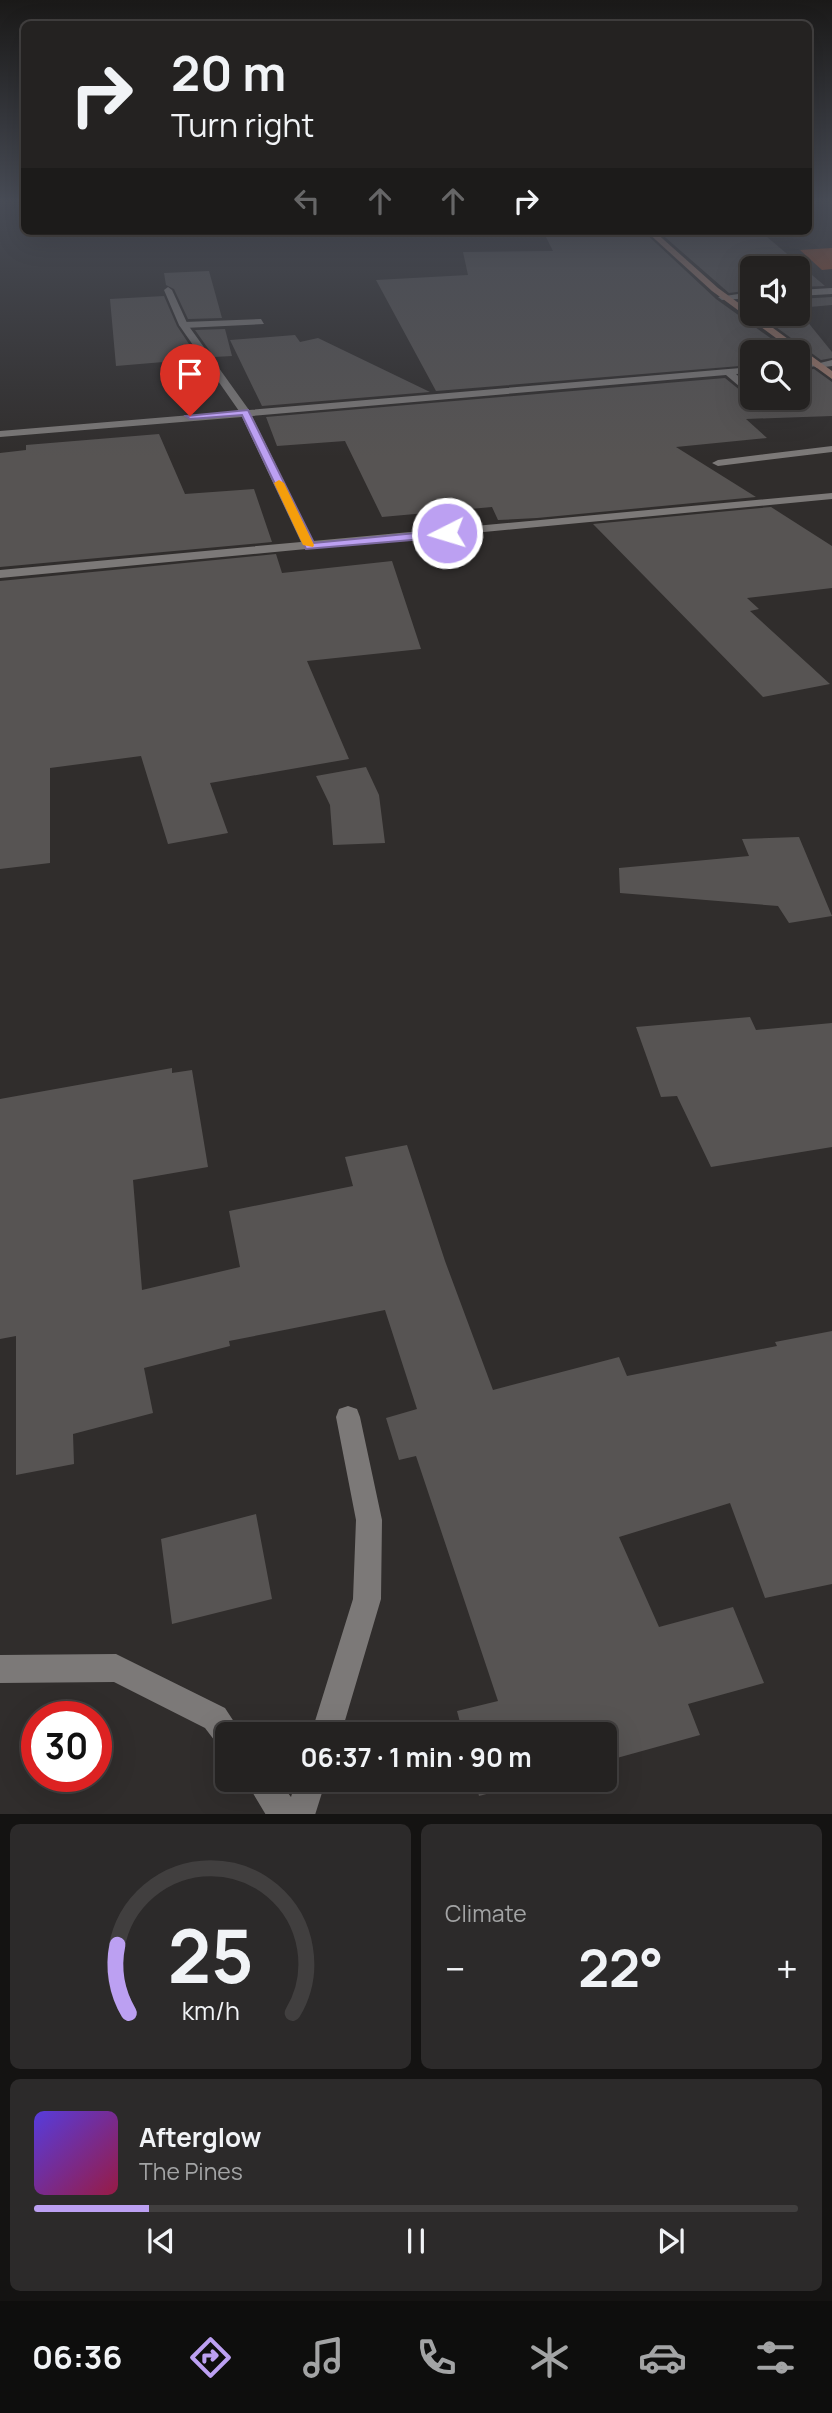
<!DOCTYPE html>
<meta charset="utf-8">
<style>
:root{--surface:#242221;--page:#2c2a2a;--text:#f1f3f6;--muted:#a3a4a5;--line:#413f3f;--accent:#bca0f2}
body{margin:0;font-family:Manrope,sans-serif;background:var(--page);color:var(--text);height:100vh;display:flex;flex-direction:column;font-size:26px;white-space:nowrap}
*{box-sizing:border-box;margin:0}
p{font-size:23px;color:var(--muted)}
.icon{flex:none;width:38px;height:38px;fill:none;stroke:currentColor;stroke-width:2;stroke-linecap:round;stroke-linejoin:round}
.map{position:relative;height:1814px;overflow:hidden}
.panel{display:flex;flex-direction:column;gap:10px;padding:10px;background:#141312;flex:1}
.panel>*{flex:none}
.top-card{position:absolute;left:21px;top:21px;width:791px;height:214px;border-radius:10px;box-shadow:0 7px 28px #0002,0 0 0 2px var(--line);background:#242221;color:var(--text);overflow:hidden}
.fabs{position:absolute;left:740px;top:256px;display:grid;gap:14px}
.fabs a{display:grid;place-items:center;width:70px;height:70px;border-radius:10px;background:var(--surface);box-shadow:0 7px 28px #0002,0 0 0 2px var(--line);font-size:35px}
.speed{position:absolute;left:21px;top:1701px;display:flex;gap:14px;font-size:35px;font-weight:700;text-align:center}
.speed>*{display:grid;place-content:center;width:91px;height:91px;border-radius:50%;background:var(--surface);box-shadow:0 7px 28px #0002,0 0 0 2px var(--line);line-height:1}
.speed .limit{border:10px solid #d22;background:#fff;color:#111}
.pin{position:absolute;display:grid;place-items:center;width:60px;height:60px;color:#fff;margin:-72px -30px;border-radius:50% 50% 50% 0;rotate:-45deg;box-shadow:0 0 7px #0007}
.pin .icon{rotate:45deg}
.me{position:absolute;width:77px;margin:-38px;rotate:265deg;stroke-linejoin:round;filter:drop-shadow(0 0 5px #0008)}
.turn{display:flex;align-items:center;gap:24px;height:147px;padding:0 35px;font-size:32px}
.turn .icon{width:91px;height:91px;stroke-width:2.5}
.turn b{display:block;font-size:49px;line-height:60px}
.lanes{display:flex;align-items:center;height:66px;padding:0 35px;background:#0003;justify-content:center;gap:35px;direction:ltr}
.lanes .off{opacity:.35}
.big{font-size:52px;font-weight:700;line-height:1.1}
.panel .card{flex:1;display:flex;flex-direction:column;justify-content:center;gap:10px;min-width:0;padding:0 24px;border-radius:10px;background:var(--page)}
.panel .dial{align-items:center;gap:0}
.dial svg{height:182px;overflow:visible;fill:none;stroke:var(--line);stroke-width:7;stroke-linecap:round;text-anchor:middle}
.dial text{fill:var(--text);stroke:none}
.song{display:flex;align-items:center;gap:21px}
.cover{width:84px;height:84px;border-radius:10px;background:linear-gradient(135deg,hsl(250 70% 55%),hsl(340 70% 35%))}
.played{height:7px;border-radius:4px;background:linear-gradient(90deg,var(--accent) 15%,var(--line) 15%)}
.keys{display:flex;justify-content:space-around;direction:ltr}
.heat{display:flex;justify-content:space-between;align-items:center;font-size:38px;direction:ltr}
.panel .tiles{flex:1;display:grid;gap:10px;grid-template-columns:1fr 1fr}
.card:last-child{grid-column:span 2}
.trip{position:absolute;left:215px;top:1722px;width:402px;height:70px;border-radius:10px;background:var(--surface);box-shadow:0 7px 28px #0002,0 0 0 2px var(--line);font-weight:700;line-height:70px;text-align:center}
.tab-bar{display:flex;height:112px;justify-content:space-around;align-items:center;background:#0e0e0d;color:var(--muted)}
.tab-bar .icon{width:49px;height:49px}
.tab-bar .active{color:var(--accent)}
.tab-bar b{font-size:32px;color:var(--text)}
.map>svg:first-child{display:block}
.forest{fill:#9f4a27}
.building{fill:#575453}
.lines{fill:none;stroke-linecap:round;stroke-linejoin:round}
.service{fill:#7c7978;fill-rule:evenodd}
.minor{fill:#7c7978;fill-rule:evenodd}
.secondary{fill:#9e796b;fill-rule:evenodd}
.route{fill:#bca0f2;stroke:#7a689d;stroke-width:2}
.slow{fill:#f59e0b}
</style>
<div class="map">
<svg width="832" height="1815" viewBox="0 0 832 1815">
<rect width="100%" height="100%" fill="#302d2c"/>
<path class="forest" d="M 832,248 L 832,269 L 822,270 L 800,250 Z"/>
<path class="building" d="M 543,231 L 643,231 L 716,299 L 790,352 L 752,352 L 752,365 L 436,391 L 376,280 L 468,275 L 463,252 L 553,251 Z
M 658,231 L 760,231 L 825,286 L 798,287 L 798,268 L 752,268 L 752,290 L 729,293 Z
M 209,271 L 222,318 L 188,319 L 174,289 L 166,285 L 164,273 Z
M 164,296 L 177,326 L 199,359 L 116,366 L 110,299 Z
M 832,297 L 832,305 L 798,308 L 798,299 Z
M 798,310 L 832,352 L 832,358 L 821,360 L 757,313 L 798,313 Z
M 225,329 L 232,356 L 214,357 L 195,330 Z
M 295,335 L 300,342 L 318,338 L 430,392 L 262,406 L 230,340 Z
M 814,369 L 832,382 L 832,416 L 746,419 L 767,438 L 676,447 L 756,497 L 537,518 L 498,520 L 492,507 L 382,517 L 345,441 L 277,446 L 266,417 L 725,378 L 752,400 L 798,397 L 798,371 Z
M 159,434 L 185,494 L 254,489 L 272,542 L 0,567 L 0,453 L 26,450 L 26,445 Z
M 771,507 L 832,546 L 832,588 L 747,598 L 759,609 L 750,611 L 830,684 L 763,697 L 593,524 Z
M 276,554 L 282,573 L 392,561 L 421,649 L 307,661 L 349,759 L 210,783 L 228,833 L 168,844 L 141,756 L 50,768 L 50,863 L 0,869 L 0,581 Z
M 366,767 L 379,795 L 385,843 L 333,845 L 330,805 L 316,776 Z
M 799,837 L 832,916 L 789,923 L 778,906 L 620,893 L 619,868 L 749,856 L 742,839 Z
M 750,1017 L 756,1030 L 832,1023 L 832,1147 L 711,1167 L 677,1096 L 661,1097 L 636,1027 Z
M 172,1068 L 172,1073 L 192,1070 L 208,1167 L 133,1180 L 142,1290 L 240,1267 L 229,1211 L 353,1186 L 345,1157 L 407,1145 L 445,1261 L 493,1390 L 619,1357 L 627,1376 L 777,1346 L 775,1342 L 832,1331 L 832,1584 L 765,1598 L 730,1503 L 619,1537 L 659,1627 L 733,1607 L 764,1683 L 688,1704 L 700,1735 L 606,1761 L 606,1734 L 463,1734 L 457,1711 L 498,1701 L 416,1456 L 399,1460 L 386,1418 L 417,1409 L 385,1310 L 229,1341 L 230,1346 L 144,1368 L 153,1413 L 73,1434 L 74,1464 L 16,1475 L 16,1336 L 0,1339 L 0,1099 Z
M 256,1514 L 272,1599 L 172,1624 L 161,1539 Z
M 475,1780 L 539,1780 L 479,1796 Z"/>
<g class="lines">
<path class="service" d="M 261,319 L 264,324 L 184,328 L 179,325 L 184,322 Z
M 832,360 L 832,366 L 817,368 L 812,365 Z
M 832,446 L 832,452 L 718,466 L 712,463 L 718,460 Z"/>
<path class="minor" d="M 168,287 L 172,290 L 188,325 L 249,410 L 752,367 L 752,373 L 736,374 L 752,389 L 752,397 L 726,375 L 252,416 L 313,541 L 832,493 L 832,499 L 0,578 L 0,570 L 301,542 L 242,417 L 0,437 L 0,431 L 239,411 L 179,325 L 164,290 Z
M 832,288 L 832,294 L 798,296 L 798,290 Z
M 752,292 L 752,298 L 722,300 L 718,297 Z
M 798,363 L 817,362 L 822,365 L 798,369 Z
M 348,1406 L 357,1409 L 360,1417 L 382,1520 L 381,1599 L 341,1734 L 311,1734 L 353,1599 L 356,1520 L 336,1417 L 339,1409 Z
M 116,1654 L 225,1708 L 242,1734 L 228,1734 L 228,1750 L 218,1745 L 205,1728 L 114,1682 L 0,1683 L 0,1655 Z
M 245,1780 L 278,1780 L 291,1797 L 296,1780 L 326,1780 L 315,1815 L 266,1815 Z"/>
<path class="secondary" d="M 646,231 L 654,231 L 718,288 L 832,371 L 832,379 L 712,291 Z"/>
</g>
<linearGradient id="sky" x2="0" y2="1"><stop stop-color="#1a1918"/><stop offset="0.44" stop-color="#484c56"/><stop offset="1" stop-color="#484c56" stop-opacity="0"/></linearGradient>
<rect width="832" height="457" fill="url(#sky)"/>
<path class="route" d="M 248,410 L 314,543 L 447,530 L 453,533 L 447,537 L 306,549 L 242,415 L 190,419 L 186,416 Z"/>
<path class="slow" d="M 279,480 L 284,483 L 314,545 L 313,547 L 303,545 L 274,483 Z"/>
</svg>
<div class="fabs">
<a><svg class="icon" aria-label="sound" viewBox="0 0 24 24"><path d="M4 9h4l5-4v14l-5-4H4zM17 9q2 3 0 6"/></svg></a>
<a><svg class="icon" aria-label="search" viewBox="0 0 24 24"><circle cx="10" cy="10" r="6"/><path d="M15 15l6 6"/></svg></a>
</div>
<div class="speed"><div class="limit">30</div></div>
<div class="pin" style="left:190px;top:416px;background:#d93025"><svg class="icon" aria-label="arrive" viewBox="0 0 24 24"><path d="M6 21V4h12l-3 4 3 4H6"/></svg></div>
<svg class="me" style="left:447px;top:533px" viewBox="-20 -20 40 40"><circle r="17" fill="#bca0f2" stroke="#fff" stroke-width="3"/><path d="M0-11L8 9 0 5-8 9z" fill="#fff"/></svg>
<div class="trip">06:37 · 1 min · 90 m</div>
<div class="top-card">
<div class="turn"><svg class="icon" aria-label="right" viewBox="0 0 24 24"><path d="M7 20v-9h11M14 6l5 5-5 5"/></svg><div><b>20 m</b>Turn right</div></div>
<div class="lanes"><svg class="icon off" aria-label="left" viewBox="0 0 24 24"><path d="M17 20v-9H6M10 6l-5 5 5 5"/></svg><svg class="icon off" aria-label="ahead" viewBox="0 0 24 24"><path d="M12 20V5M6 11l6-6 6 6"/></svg><svg class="icon off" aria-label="ahead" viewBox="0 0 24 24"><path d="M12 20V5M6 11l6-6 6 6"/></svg><svg class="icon" aria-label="right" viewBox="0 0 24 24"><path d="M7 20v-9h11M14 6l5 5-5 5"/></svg></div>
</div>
</div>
<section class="panel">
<div class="tiles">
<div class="card dial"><svg viewBox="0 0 100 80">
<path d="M14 69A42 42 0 1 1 86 69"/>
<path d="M14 69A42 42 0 0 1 9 39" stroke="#bca0f2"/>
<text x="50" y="56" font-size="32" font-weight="700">25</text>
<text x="50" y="72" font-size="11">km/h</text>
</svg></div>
<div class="card"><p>Climate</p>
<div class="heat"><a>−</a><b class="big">22°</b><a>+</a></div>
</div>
<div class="card">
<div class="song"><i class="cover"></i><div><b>Afterglow</b><p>The Pines</p></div></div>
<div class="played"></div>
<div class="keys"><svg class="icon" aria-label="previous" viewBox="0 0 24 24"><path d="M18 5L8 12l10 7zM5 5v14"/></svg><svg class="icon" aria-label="pause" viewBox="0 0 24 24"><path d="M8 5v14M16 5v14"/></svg><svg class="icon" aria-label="next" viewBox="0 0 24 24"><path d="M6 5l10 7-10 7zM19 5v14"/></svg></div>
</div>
</div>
</section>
<nav class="tab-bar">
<b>06:36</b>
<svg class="icon active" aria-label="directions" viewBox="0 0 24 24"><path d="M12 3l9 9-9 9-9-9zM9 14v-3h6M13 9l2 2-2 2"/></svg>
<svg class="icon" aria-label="music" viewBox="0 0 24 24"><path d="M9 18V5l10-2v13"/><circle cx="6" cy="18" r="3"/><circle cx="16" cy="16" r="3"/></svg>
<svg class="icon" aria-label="phone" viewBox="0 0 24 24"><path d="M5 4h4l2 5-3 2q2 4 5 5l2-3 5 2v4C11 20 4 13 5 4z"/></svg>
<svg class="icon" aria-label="climate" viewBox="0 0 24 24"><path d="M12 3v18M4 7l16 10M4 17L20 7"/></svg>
<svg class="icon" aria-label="car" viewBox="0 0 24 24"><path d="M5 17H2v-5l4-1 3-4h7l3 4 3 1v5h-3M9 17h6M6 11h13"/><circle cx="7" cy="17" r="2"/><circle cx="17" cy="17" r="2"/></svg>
<svg class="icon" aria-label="filters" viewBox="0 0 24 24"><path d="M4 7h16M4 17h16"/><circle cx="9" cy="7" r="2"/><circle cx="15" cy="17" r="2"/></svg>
</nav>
